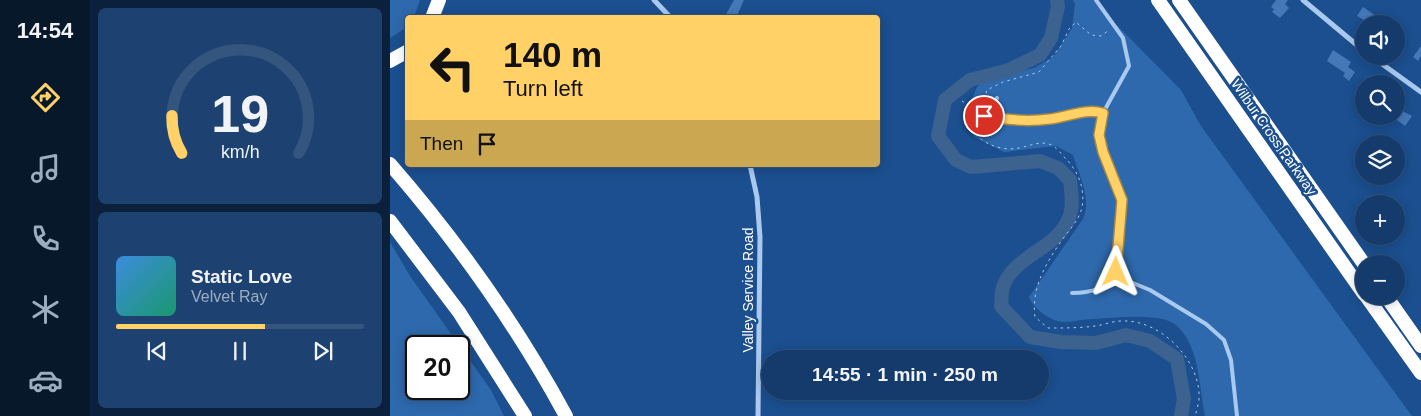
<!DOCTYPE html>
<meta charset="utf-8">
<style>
:root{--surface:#143b6b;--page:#1d4271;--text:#f1f3f6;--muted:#9dadc1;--line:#33557e;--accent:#ffd166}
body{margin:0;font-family:Arial,sans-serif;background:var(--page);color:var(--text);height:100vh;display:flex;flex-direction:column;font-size:19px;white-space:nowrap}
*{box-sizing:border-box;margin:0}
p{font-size:16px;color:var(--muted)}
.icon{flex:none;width:28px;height:28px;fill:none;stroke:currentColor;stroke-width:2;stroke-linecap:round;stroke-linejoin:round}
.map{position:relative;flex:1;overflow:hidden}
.side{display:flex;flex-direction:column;gap:8px;padding:8px;background:#0b203b;width:300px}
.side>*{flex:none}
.banner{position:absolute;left:15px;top:15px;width:475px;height:152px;border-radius:5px;box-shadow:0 2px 12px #0003,0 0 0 1px var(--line);background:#ffd166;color:#111;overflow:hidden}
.buttons{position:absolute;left:965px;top:15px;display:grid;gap:10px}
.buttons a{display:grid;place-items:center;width:50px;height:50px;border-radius:50%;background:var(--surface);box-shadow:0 2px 12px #0003,0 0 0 1px var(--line);font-size:25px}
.speed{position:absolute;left:15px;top:335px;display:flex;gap:10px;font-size:25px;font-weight:700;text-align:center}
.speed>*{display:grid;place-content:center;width:65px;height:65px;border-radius:50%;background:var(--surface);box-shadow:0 2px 12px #0003,0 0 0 1px var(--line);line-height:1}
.speed .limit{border:2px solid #111;border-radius:8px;background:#fff;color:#111}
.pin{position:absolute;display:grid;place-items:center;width:42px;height:42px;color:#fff;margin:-21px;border:2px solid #fff;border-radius:50%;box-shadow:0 1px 5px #0007}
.me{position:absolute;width:55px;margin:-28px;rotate:1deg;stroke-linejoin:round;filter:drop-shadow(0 0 4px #0008)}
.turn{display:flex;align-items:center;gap:18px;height:105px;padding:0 15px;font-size:22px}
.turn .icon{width:65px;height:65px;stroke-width:2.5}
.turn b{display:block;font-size:35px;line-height:42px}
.then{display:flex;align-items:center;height:48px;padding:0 15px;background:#0003;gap:10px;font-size:19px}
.side .widget{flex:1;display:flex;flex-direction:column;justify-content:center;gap:8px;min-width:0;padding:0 18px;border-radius:8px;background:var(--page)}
.side .dial{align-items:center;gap:0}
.dial svg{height:130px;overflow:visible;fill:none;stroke:var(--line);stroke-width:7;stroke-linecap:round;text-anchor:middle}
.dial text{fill:var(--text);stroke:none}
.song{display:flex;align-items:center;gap:15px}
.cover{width:60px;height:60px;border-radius:8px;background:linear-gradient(135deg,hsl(210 70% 55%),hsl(160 70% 35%))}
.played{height:5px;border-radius:2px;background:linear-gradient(90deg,var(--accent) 60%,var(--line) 60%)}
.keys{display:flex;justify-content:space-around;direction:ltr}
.trip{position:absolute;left:371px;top:350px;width:288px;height:50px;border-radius:25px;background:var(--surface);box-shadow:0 2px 12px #0003,0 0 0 1px var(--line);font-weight:600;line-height:50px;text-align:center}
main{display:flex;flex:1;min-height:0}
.tabs{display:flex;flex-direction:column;width:90px;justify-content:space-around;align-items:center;background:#08182b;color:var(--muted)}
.tabs .icon{width:35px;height:35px}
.tabs .active{color:var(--accent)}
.tabs b{font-size:22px;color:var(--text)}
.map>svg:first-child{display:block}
.green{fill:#2e69ad;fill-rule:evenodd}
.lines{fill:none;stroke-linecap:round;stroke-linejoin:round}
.river{stroke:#3c6290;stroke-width:14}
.building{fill:#4478b7}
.path{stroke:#a9c9ee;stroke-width:1;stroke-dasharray:2.5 4;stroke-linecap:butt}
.lane{stroke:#a9c9ee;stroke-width:4}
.street{stroke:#a9c9ee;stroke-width:5}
.highway{stroke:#fff;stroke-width:14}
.route-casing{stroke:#a68842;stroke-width:12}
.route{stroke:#ffd166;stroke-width:9}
.labels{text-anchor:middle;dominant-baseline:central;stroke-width:5;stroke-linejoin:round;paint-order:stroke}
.street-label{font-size:14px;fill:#fff;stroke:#1b4f8f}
</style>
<main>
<nav class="tabs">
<b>14:54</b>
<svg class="icon active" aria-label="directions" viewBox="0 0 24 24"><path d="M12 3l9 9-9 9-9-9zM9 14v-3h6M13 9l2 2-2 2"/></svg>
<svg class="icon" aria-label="music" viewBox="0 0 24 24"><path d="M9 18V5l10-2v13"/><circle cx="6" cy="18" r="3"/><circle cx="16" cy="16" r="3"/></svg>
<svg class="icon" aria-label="phone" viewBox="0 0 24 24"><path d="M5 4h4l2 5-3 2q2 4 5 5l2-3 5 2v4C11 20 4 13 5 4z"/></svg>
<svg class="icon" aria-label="climate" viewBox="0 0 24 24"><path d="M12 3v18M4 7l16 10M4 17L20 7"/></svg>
<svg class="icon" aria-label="car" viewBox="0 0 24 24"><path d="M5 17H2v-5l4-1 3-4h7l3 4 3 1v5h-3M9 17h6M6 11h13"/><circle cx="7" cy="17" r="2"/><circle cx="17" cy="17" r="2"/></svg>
</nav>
<section class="side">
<div class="widget dial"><svg viewBox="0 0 100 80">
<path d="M14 69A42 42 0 1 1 86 69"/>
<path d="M14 69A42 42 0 0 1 8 46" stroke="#ffd166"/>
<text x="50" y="56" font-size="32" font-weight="700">19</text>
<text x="50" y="72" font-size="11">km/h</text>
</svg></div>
<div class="widget">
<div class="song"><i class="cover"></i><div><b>Static Love</b><p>Velvet Ray</p></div></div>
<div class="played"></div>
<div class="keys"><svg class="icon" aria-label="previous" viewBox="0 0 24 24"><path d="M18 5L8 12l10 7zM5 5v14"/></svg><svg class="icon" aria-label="pause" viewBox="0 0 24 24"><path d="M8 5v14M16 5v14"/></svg><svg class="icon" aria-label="next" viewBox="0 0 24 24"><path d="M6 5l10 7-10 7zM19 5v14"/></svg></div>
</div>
</section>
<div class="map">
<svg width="1031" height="416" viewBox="0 0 1031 416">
<rect width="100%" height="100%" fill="#1b4f8f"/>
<path class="green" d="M 0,0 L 30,0 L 24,17 L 18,18 L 17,27 L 0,38 Z
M 683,0 L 708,0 L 713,11 L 791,90 L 811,126 L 1022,416 L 815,416 C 809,388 810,347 787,326 C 773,312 724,318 705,319 C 681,319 672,329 651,312 C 645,307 642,304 639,297 L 693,219 C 702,199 689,175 683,155 L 666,146 L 614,152 L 585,137 L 577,127 L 579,107 L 587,87 L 595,79 L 644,68 L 663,57 L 682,28 L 685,4 Z
M 0,242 L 20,276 L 101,390 L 114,416 L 0,416 ZM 26,346 L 69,346 L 69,389 L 26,389 Z"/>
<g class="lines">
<path class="river" d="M 667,0 L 668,7 L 661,38 L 650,55 L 619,70 L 580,80 L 555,100 L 548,136 L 566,160 L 581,167 L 650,161 L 668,168 L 680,180 C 681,191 684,207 679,218 C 667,249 623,256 613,287 C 611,292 612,300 611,306 L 640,337 L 671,342 L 706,343 L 736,335 L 760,341 L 787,359 L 794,399 L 791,416"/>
</g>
<path class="building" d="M 344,0 L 354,0 L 346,18 L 334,18 Z
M 886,0 L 898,0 L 895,4 L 899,8 L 890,18 L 882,12 L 884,9 L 881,7 Z
M 973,7 L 986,16 L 981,24 L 967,16 Z
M 1006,31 L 1014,36 L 1006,48 Z
M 1031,46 L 1031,56 L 1028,61 L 1023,57 Z
M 943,50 L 961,62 L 958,67 L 965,72 L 959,81 L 953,76 L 955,73 L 937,61 Z
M 1009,109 L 1022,116 L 1015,126 L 1003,117 L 1006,116 Z"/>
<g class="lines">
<path class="path" d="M 572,101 L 589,113
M 590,112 L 597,90 L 613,82 L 649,72 L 671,46 L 679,29 L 686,22 L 701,35 L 711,36 L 719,30
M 589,121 L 587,136 C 598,146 614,151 629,148 C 640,146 648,141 659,144 C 666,146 672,155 676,159 C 684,167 690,178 692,189 C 696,214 685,222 672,240 C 656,263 641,288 645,317 L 658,328 C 674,328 690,328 705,326 C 714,325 722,321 731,321 C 769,319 807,357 809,393 C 810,400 807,409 805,416"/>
<path class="lane" d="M 706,0 L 733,38 L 739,66 L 713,113 L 709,135 L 717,166 L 732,200 L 726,272 L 738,281 L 760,290 L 816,324 L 834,340 L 841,360 L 847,416
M 594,116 C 616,120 638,122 660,120 C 678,117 695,108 713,113
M 599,117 L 607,98
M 682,293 C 702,293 715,288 730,275"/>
<path class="street" d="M 264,0 L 281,18
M 913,0 L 974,51
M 981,56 L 1031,92
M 360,165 L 367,197 L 370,237 L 368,416"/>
<path class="highway" d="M 768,0 L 974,294
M 789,0 L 974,264
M 42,18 L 49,0
M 0,61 L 18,51
M 0,164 C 67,241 127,326 176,416
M 0,221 L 69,312 L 135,416
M 976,296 L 1031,373
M 996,296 L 1031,346"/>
</g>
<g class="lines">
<defs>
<path id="route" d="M 594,116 C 616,120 638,122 660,119 C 678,117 695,108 713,113 L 709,135 L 713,152 L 732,200 L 726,272"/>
</defs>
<use href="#route" class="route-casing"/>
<use href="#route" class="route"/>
</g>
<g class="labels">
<g class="street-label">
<text transform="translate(884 137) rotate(55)">Wilbur Cross Parkway</text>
<text transform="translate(358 290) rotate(-90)">Valley Service Road</text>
</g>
</g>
</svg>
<div class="buttons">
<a><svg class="icon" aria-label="sound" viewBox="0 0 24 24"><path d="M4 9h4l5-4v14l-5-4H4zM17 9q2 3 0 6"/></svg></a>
<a><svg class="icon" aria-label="search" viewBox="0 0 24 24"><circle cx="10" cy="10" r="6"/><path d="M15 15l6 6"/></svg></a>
<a><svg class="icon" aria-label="layers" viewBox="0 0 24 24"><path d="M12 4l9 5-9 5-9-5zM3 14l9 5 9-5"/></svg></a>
<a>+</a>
<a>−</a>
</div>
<div class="speed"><div class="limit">20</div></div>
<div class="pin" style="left:594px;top:116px;background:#d93025"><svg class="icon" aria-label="arrive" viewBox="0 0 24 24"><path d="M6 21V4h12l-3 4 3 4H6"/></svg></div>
<svg class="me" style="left:726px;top:272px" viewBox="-20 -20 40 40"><path d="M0-17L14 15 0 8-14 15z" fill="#ffd166" stroke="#fff" stroke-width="4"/></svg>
<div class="trip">14:55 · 1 min · 250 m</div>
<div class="banner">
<div class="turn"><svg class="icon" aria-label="left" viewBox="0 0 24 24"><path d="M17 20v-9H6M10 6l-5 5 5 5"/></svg><div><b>140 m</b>Turn left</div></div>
<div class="then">Then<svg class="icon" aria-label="arrive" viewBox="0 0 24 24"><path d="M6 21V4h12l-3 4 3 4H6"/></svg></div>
</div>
</div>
</main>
